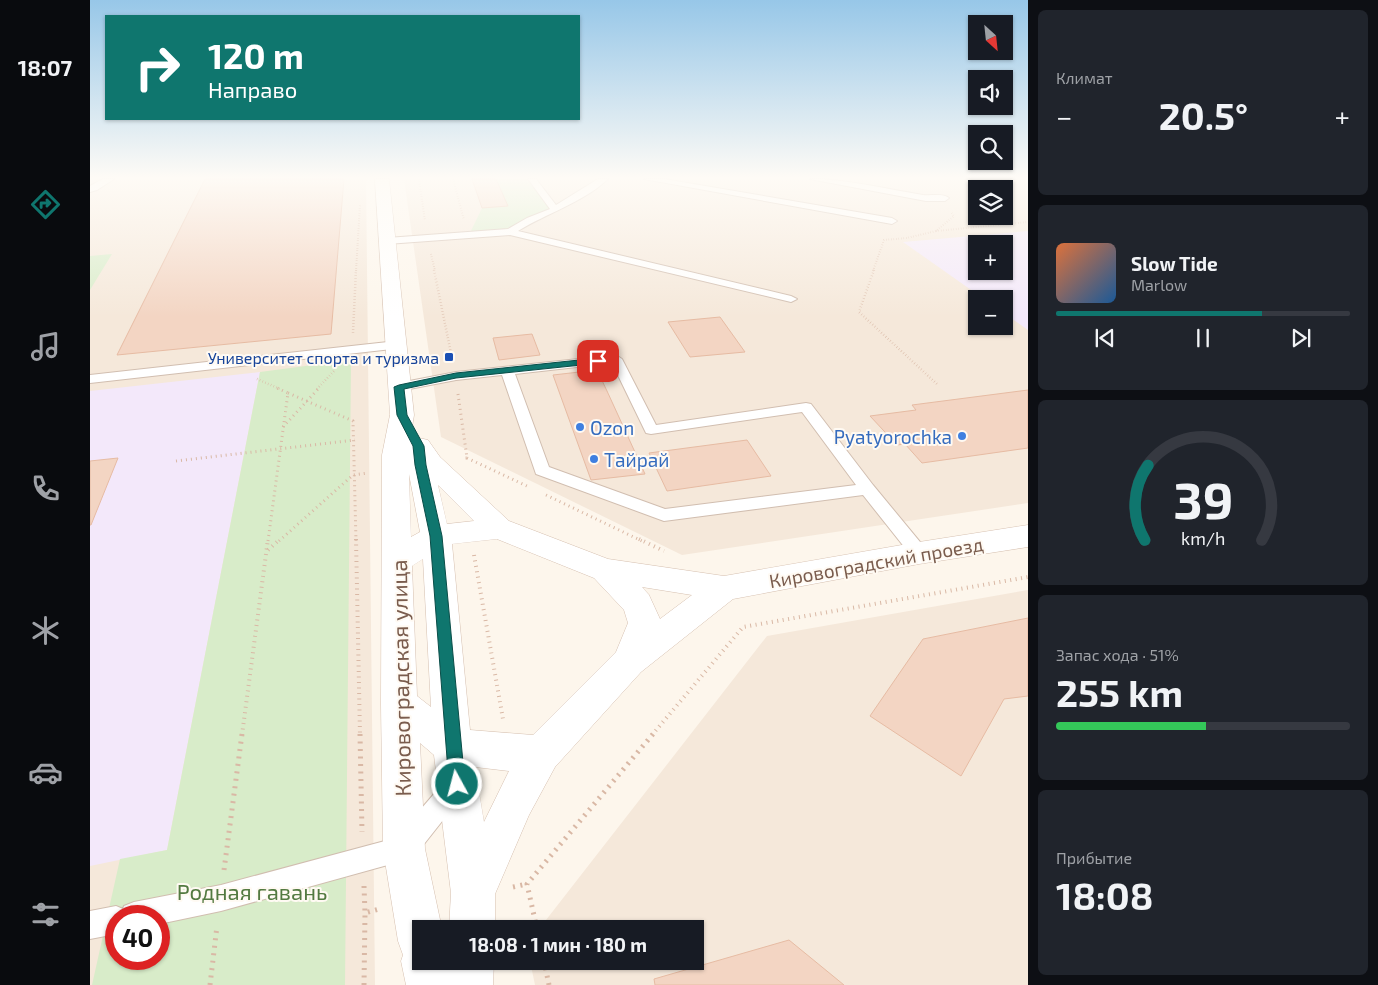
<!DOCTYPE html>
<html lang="ru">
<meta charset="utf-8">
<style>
:root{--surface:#171b24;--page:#20242c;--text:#f1f3f6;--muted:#9ea1a6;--line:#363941;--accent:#0f766e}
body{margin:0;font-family:"Exo 2",sans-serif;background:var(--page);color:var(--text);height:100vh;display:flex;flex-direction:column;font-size:19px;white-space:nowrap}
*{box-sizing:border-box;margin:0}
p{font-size:16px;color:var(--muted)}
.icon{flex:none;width:28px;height:28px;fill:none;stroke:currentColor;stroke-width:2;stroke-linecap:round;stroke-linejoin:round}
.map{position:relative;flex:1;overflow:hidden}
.sheet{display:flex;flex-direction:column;gap:10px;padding:10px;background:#0d0f14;width:350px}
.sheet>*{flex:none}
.banner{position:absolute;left:15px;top:15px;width:475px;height:105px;border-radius:0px;box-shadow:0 1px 4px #0004;background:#0f766e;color:#fff;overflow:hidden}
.needle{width:32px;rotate:153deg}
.fabs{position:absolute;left:878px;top:15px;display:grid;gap:10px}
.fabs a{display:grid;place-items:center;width:45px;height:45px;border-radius:0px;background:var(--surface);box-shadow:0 1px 4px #0004;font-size:25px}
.speed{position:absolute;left:15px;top:905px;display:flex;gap:10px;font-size:25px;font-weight:700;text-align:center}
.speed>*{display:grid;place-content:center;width:65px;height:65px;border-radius:50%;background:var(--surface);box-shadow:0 1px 4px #0004;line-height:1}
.speed .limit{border:8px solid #d22;background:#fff;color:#111}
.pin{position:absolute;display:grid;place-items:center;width:42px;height:42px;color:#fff;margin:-21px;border-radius:10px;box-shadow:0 2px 8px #0006}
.me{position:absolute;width:55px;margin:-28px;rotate:353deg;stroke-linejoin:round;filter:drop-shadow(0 0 4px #0008)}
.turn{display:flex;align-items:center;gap:18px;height:105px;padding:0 20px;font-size:22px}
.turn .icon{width:65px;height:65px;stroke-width:2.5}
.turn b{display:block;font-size:35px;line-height:42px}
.big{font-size:38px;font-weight:700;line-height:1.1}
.sheet .tile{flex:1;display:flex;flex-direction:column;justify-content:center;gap:8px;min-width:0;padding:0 18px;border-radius:8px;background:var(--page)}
.sheet .dial{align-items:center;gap:0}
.dial svg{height:130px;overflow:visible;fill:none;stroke:var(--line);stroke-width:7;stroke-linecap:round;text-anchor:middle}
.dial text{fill:var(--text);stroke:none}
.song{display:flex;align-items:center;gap:15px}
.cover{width:60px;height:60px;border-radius:8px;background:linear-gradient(135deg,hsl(20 70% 55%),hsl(210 70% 35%))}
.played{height:5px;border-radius:2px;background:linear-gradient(90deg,var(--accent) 70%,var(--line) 70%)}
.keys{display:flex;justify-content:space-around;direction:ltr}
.heat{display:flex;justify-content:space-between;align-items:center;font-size:28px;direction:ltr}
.charge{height:8px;border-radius:4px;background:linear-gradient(90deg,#34c759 51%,var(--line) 0)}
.trip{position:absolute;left:322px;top:920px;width:292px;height:50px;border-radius:0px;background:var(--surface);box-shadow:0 1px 4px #0004;font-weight:700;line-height:50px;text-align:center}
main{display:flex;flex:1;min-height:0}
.tab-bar{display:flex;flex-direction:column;width:90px;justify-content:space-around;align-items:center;background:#090b0e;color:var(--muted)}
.tab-bar .icon{width:35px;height:35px}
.tab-bar .active{color:var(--accent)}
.tab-bar b{font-size:22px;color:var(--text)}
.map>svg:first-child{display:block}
.residential{fill:#f5e8da;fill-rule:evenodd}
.education{fill:#f3e8fa;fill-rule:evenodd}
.green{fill:#d8ecc9;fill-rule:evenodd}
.building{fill:#f3d5c3;stroke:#e6bba3}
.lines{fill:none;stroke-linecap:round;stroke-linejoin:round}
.lane-casing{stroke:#d1beb0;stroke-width:2}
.secondary-casing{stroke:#d6c0b0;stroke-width:1}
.path-far4{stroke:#d9b8a5;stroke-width:2;stroke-dasharray:0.5 2;stroke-linecap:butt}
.path-far3{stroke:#d9b8a5;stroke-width:2.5;stroke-dasharray:0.5 2.5;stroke-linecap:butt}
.path-far2{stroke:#d9b8a5;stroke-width:3;stroke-dasharray:1 4;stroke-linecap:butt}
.path-far1{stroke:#d9b8a5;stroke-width:4;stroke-dasharray:1 4.5;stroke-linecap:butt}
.path{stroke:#d9b8a5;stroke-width:5;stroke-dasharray:2 5.5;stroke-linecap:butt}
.lane{fill:#fff;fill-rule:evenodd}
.secondary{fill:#fff;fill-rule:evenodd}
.route{fill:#0f766e;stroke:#0a4d48}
.transit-dot{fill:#1a4fb4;stroke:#fffaf3;stroke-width:2}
.shop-dot{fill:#3f7fe0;stroke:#fffaf3;stroke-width:2}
.labels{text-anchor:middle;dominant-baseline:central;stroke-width:4;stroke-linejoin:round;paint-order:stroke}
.far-transit-label{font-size:16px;fill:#164399;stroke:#fffaf3;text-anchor:end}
.shop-label{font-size:19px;fill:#366cbe;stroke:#fffaf3;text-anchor:start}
.street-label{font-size:19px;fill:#7a5c4d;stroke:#fffaf3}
.near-street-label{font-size:22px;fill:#7a5c4d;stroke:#fffaf3}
.near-park-label{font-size:22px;fill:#537a41;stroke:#fffaf3}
</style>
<main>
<nav class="tab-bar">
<b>18:07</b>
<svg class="icon active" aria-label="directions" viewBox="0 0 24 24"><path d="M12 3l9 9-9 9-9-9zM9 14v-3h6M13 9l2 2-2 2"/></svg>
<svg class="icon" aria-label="music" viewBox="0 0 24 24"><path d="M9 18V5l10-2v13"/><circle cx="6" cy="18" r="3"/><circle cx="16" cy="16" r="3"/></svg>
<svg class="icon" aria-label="phone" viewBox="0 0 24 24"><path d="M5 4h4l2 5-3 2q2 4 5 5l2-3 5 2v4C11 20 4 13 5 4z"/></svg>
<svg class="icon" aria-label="climate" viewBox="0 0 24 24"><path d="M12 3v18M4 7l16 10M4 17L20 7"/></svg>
<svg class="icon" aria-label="car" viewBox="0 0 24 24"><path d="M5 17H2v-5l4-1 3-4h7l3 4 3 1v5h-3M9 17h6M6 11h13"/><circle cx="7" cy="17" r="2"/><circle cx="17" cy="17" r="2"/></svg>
<svg class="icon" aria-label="filters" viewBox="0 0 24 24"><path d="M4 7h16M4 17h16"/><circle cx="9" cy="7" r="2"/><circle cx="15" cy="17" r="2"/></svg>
</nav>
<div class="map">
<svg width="938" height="985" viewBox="0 0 938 985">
<rect width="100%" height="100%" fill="#fdf6ec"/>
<path class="residential" d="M 0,179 L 276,179 L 285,985 L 0,985 ZM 26,916 L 69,916 L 69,959 L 26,959 Z
M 314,179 L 938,179 L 938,503 L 592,555 L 351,437 ZM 886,189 L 914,189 L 914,216 L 886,216 ZM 886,244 L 914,244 L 914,271 L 886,271 ZM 886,299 L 914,299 L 914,326 L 886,326 Z
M 938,590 L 938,985 L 445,985 L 440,961 L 606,961 L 606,929 L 449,929 L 677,636 Z"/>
<path class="education" d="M 938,231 L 938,330 L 914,313 L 914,299 L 894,299 L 813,242 ZM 886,244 L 914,244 L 914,271 L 886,271 Z
M 170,372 L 77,850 L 0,866 L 0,391 Z"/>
<path class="green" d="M 406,179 L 442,179 L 465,210 L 420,232 L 379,235 L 392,208 L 418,206 Z
M 22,254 L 0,290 L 0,256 Z
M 261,360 L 255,985 L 2,985 L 30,859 L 77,850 L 170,372 ZM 26,916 L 69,916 L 69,959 L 26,959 Z"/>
<path class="building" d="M 115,179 L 254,179 L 241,334 L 27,355 Z
M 382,179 L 406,179 L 418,206 L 392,208 Z
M 630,317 L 655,352 L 600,357 L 578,322 Z
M 442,334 L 450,355 L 409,360 L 403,338 Z
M 507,370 L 517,391 L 555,474 L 501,480 L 463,375 Z
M 938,390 L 938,448 L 832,463 L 815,444 L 807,445 L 780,416 L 826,410 L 822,405 Z
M 657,440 L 681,476 L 577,491 L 559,453 Z
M 28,458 L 1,525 L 0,525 L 0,461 Z
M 938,618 L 938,696 L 914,699 L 871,776 L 780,716 L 833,639 Z
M 699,940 L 754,985 L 565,985 L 564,979 Z"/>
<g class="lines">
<defs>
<path id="lane" d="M 13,179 L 24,179 L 7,190 L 0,192 L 0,186 Z
M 438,179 L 446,179 L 466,205 L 508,179 L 518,179 C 492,203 457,213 428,231 L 701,296 L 707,299 L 701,302 L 420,235 L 297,244 L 292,241 L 297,238 L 418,229 L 437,218 L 460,209 Z
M 554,179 L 574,179 L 802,218 L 807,221 L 802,224 Z
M 720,179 C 758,179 795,189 833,195 C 841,196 853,193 859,198 L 855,201 L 836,201 Z
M 307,341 L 313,345 L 311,348 L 0,383 L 0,375 Z
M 526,355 L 532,359 L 566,425 L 716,403 L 721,404 L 783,485 L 835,548 L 838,553 L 835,558 L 829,560 L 823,558 L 773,495 L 574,521 L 446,474 L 412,375 L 366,380 L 309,391 L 302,387 L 309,383 L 366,372 ZM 522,363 L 556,433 L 561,434 L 712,412 L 766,485 L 575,509 L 459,467 L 425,374 Z
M 364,776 L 372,780 L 376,788 L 372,796 L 323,858 L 131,911 L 69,924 L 69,916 L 26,916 L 26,934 L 0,939 L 0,911 L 26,906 L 33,909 L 34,906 L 44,902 L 131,885 L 306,838 L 356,780 Z"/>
<path id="secondary" d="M 285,179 L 299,179 L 324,415 L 320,440 L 329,438 L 338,440 L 350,457 L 419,521 L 518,559 L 634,576 L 829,542 L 938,525 L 938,547 L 829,564 L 643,599 L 551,672 L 465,767 L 439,815 L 405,894 L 405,929 L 359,929 L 361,893 L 344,755 L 330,743 L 335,849 L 352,929 L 331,929 L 331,961 L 404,961 L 403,985 L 316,985 L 311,961 L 313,955 L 308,941 L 293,849 L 291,704 L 292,455 L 300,415 ZM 319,474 L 330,532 L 321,537 ZM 348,485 L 384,521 L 357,524 ZM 407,539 L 504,578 L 534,610 L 538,623 L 526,652 L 443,735 L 380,730 L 362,544 ZM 333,559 L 341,707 L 327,696 L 322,566 ZM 552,587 L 602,595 L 570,619 L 559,595 ZM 385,767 L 419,771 L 394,822 Z"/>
</defs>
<use href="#lane" class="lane-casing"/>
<use href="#secondary" class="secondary-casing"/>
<path class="path-far4" d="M 329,179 L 335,221
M 363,179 L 374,220
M 846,231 L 938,222
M 341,254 L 345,271
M 266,271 L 270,205
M 783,271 L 794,240 L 817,238 L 846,231 L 864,216 L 861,212"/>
<path class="path-far3" d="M 344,270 L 362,358
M 784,270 L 769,312 L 848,385
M 263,333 L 266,270
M 167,379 L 190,389
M 227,389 L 244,371"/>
<path class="path-far2" d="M 198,393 L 263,421 L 266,541
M 368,394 L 377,458 L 375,458
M 193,427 L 229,388
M 377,458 L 439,487
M 86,461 L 265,440
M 456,495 L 552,541
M 178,541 L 198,393 L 187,388
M 189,541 L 263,475 L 278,473"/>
<path class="path-far1" d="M 266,539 L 270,735
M 549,539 L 574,551
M 178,550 L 190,539
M 384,555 L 413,719
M 152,735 L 178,539
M 562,735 L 653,627 L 938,577"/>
<path class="path" d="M 270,734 L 272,832
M 134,870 L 152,734
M 274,886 L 275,913
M 423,887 L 437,884
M 447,929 L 437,884 L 563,734
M 454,961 L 459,985
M 120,985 L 127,926
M 274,985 L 275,913 L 289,909"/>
<use href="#lane" class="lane"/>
<use href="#secondary" class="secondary"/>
</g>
<linearGradient id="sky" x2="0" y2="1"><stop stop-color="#97c7e8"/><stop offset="0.56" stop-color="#fefbf6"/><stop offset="1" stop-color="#fefbf6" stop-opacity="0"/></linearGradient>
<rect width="938" height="317" fill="url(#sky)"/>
<path class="route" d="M 508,358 L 512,361 L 511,363 L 366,378 L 314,389 L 317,415 L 334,446 L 336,465 L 352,536 L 375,784 L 373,790 L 367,792 L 361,790 L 359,784 L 340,536 L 325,465 L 323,446 L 307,415 L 304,387 L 309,385 L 366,373 Z"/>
<rect class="transit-dot" x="354" y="352" width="10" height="10" rx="2.5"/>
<g class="shop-dot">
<circle cx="490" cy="427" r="5"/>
<circle cx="872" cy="436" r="5"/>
<circle cx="504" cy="459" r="5"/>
</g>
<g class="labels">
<g class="far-transit-label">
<text x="349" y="357">Университет спорта и туризма</text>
</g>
<g class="shop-label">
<text x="500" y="427">Ozon</text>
<text x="862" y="436" text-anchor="end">Pyatyorochka</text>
<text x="514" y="459">Тайрай</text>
</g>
<g class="street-label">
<text transform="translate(786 562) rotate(-10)">Кировоградский проезд</text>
</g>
<g class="near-street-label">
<text transform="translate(310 678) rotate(-91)">Кировоградская улица</text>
</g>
<g class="near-park-label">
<text x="162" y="891">Родная гавань</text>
</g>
</g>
</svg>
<div class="fabs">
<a><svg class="needle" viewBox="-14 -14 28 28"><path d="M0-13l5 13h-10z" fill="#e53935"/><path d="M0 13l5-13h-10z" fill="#9ea1a6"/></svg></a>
<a><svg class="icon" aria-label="sound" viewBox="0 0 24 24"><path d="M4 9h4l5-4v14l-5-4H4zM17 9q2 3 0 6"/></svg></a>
<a><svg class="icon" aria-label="search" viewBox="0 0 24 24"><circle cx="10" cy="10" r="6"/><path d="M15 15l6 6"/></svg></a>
<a><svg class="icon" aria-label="layers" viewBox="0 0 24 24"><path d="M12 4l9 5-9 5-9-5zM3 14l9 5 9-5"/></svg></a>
<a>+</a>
<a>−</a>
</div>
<div class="speed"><div class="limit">40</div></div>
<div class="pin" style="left:508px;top:361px;background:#d93025"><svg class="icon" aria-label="arrive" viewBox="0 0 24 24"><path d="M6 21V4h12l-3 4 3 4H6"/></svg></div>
<svg class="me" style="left:367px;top:784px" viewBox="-20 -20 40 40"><circle r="17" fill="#0f766e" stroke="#fff" stroke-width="3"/><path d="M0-11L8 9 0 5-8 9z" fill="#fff"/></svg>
<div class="trip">18:08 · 1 мин · 180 m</div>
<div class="banner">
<div class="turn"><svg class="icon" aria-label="right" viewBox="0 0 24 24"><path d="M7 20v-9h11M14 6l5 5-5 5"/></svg><div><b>120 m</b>Направо</div></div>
</div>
</div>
<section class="sheet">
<div class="tile"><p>Климат</p>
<div class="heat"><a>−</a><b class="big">20.5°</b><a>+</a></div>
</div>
<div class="tile">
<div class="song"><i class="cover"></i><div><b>Slow Tide</b><p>Marlow</p></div></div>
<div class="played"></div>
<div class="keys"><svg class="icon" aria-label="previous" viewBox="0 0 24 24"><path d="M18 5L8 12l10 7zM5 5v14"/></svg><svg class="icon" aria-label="pause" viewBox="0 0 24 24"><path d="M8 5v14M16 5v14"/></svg><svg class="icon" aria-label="next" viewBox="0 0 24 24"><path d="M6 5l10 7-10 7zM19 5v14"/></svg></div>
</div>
<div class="tile dial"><svg viewBox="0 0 100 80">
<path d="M14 69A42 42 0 1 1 86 69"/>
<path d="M14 69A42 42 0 0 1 16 23" stroke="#0f766e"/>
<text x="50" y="56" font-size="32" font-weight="700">39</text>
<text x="50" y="72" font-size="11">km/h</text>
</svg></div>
<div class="tile"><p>Запас хода · 51%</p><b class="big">255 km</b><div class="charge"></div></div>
<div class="tile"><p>Прибытие</p><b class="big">18:08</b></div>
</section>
</main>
